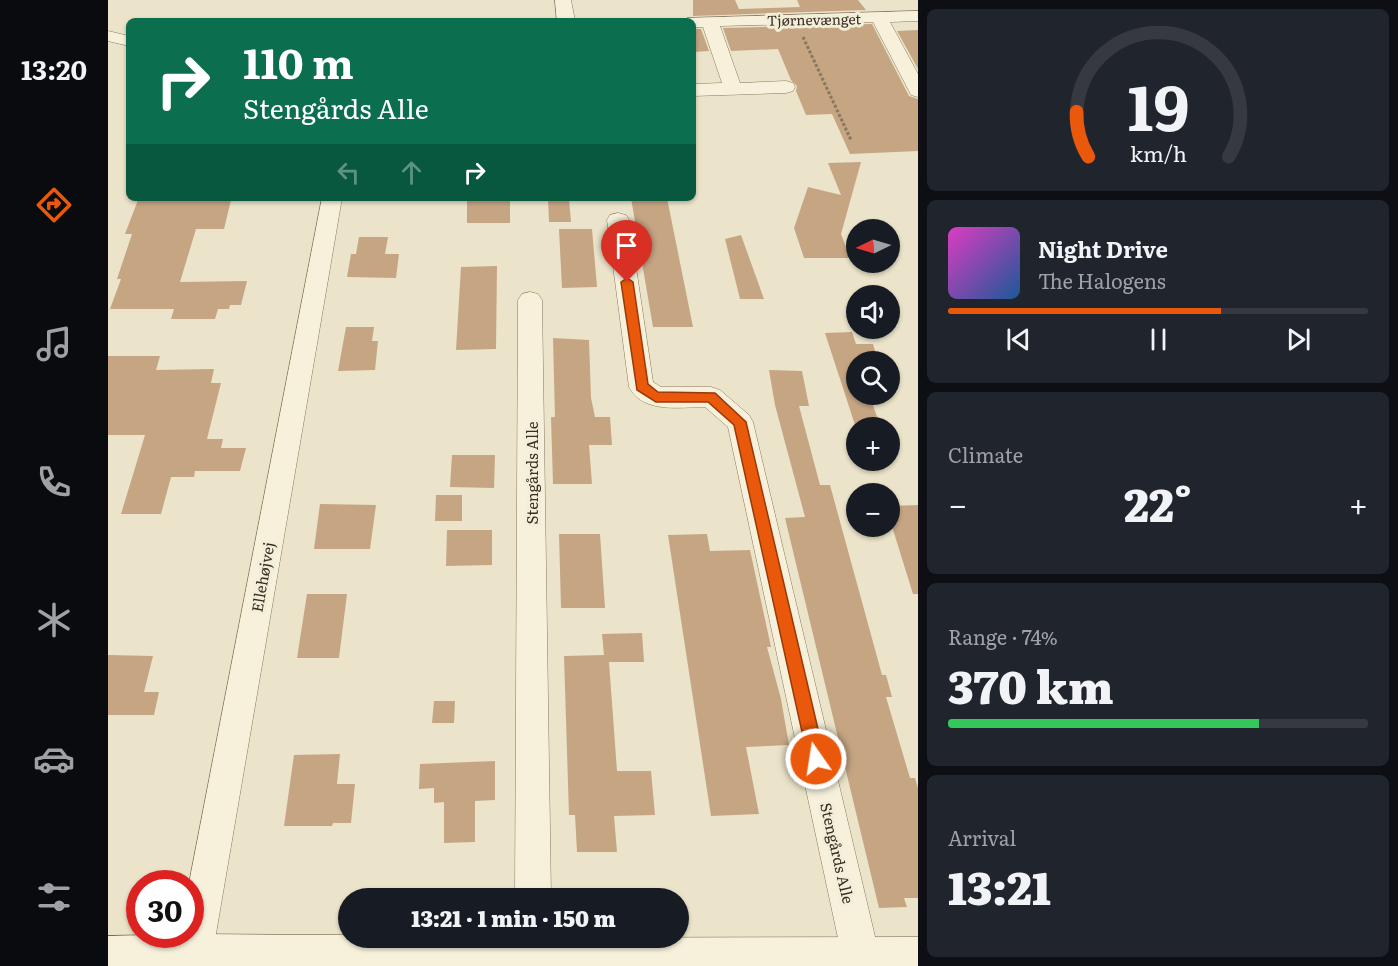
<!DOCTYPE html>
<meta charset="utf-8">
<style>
:root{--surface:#171b24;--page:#20242c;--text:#f1f3f6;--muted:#9ea1a6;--line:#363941;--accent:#ea580c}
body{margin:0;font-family:Literata,serif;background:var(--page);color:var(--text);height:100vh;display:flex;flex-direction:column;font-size:22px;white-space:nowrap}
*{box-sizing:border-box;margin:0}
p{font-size:20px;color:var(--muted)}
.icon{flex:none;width:33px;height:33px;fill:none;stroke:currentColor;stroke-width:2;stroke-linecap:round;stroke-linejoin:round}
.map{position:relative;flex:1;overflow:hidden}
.side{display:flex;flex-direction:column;gap:9px;padding:9px;background:#0d0f14;width:480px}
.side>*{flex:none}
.top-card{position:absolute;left:18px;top:18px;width:570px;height:183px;border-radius:9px;box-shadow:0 2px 4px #0004;background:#0b6e4f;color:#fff;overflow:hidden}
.needle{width:39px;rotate:265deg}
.buttons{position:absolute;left:738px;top:219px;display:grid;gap:12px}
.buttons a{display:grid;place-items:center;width:54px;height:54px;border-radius:50%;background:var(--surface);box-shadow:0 2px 4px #0004;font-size:30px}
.speed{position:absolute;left:18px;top:870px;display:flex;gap:12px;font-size:30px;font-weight:700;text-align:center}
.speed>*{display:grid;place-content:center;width:78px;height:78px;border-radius:50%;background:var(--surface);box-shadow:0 2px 4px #0004;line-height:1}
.speed .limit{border:9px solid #d22;background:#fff;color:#111}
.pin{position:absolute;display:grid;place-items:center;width:51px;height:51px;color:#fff;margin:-62px -26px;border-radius:50% 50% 50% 0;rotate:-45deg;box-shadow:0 0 6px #0007}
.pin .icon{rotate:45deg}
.me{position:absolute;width:66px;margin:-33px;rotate:347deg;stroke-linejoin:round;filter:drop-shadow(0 0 4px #0008)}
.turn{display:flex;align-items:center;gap:21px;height:126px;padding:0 18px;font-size:27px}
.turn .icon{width:78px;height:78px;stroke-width:2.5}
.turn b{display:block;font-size:42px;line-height:51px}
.lanes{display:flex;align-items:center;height:57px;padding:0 18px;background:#0003;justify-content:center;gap:30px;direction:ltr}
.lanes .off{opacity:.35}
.big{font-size:45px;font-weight:800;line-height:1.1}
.side .card{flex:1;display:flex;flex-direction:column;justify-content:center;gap:9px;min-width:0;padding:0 21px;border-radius:9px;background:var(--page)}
.side .dial{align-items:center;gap:0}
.dial svg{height:156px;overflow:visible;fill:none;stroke:var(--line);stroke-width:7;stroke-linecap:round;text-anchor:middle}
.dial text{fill:var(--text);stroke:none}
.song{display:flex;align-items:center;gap:18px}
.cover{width:72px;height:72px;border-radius:9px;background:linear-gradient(135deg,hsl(310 70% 55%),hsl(210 70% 35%))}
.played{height:6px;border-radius:3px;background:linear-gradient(90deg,var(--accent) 65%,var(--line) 65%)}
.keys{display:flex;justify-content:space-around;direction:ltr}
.heat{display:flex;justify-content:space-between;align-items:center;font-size:33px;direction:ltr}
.charge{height:9px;border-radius:4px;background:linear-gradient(90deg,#34c759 74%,var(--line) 0)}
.trip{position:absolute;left:230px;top:888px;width:351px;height:60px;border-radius:30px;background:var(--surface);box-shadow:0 2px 4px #0004;font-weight:800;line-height:60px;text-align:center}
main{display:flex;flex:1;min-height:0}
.dock{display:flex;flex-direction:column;width:108px;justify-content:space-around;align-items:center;background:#090b0e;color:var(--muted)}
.dock .icon{width:42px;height:42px}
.dock .active{color:var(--accent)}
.dock b{font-size:27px;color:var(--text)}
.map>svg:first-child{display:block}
.building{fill:#c6a583}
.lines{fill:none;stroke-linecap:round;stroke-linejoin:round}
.street-casing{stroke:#87785f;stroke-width:1}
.secondary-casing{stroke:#695942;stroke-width:1}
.path{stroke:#87785f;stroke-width:3;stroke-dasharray:3 2;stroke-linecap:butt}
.street{fill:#f7f1dc;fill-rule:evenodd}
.secondary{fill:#f7f1dc;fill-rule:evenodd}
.route{fill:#ea580c;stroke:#983908;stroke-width:1.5}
.labels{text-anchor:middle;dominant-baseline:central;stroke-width:6;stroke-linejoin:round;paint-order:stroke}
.far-street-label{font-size:14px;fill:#382f22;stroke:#f3eed9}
.street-label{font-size:15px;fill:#382f22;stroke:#f3eed9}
</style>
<main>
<nav class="dock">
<b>13:20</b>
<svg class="icon active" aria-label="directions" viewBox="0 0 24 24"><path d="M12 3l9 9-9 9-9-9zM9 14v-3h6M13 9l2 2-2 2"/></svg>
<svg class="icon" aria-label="music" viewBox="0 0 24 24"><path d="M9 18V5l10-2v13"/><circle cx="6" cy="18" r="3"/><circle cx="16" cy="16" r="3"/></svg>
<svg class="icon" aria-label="phone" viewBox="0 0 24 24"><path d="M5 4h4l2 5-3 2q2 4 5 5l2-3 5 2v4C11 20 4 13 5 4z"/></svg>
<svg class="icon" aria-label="climate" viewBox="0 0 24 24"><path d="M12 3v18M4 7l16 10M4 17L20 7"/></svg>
<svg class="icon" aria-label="car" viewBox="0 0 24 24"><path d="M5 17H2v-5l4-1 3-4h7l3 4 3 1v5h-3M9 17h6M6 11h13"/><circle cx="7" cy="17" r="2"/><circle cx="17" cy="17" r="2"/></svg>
<svg class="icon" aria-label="filters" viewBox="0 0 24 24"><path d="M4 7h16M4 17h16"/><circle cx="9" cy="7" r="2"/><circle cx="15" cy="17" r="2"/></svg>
</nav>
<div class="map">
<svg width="810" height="966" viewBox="0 0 810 966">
<rect width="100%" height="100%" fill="#ebe4ca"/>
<path class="building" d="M 585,0 L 627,0 L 631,9 L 692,7 L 689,0 L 750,0 L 758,10 L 585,16 Z
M 764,24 L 801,96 L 810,99 L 810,151 L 742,154 L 724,114 L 698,115 L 688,91 L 689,86 L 683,80 L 670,49 L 623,51 L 615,28 Z
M 585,29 L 593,29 L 601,51 L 585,52 Z
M 810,30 L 810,69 L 789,31 Z
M 753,162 L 733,234 L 742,258 L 696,258 L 686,228 L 700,187 L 733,195 L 720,163 Z
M 359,198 L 402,198 L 402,223 L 359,223 Z
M 440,198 L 461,198 L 463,222 L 441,222 Z
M 523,198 L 559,198 L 585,327 L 545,327 Z
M 30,200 L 123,200 L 116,229 L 88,229 L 72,282 L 139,281 L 133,305 L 122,305 L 121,309 L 110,309 L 107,319 L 63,319 L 66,309 L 2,309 L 13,279 L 9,279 L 24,234 L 17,234 Z
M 451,229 L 484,229 L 489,287 L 454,288 Z
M 633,235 L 656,299 L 632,299 L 617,239 Z
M 251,237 L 280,237 L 277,254 L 291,254 L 288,278 L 239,277 L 243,254 L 248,254 Z
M 389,266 L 388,349 L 348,350 L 353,267 Z
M 238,327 L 266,327 L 264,341 L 270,341 L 267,370 L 230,371 Z
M 744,332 L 748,344 L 765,344 L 770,362 L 748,362 L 748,394 L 761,394 L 773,428 L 748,428 L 717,333 Z
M 445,338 L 481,340 L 483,398 L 487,417 L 502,417 L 504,445 L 481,445 L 484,484 L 445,484 L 443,417 L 447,417 Z
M 0,356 L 52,356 L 48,370 L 106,369 L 103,383 L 113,383 L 99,439 L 115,439 L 113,448 L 138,448 L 132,471 L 87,471 L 86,477 L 63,477 L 53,514 L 13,514 L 37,435 L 0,435 Z
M 661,370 L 694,371 L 701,406 L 691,406 L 712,485 L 722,485 L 774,675 L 778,675 L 784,697 L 778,697 L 802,778 L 807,778 L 810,788 L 810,898 L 796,898 L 799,907 L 771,908 L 677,518 L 697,517 L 667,405 Z
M 344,455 L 387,455 L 386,488 L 342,487 Z
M 328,495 L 354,495 L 354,521 L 327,521 Z
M 212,504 L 268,505 L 262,549 L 206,549 Z
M 810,505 L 810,594 L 805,594 L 782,520 L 782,506 Z
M 339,530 L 384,530 L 384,565 L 338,566 Z
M 451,534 L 492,534 L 497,608 L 453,608 Z
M 599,534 L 602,551 L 642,550 L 663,647 L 659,647 L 673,699 L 681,745 L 638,747 L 651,814 L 603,816 L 560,535 Z
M 199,594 L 239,594 L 231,658 L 189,658 Z
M 534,633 L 536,662 L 501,662 L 509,771 L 543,771 L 547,815 L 506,816 L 509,852 L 469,852 L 467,815 L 461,815 L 456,656 L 496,655 L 494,634 Z
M 0,655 L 45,656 L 36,692 L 51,692 L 46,715 L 0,715 Z
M 326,701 L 347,701 L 346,723 L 324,723 Z
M 232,754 L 229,784 L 247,784 L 243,823 L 225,823 L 224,826 L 176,826 L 186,755 Z
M 387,761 L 387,800 L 367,801 L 367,842 L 336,843 L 336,802 L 326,803 L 326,788 L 311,789 L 312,764 Z"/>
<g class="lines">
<defs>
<path id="street" d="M 447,0 L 463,0 L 467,21 L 449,21 Z
M 810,11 L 810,21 L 782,22 L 810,74 L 810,97 L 803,95 L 801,91 L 765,22 L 612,26 L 632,83 L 678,81 L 685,83 L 687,87 L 685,91 L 678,93 L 585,96 L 585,84 L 614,83 L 595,27 L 585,27 L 585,21 L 577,21 L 579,18 Z
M 0,31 L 21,36 L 21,46 L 0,41 Z
M 214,198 L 234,198 L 104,957 L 100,966 L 70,966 L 66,957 L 71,934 L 82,934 L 82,884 L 81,884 Z
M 510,213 L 518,215 L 521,220 L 545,382 L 553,387 L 603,387 L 612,390 L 641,415 L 645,422 L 774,966 L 736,966 L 620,427 L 597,407 C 572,407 535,414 521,387 L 499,220 L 502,215 Z
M 422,292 L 430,294 L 434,300 L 443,898 L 407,898 L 410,300 L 414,294 Z"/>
<path id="secondary" d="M 85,934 L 240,935 L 240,938 L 810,937 L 810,966 L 0,966 L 0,936 Z"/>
</defs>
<use href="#street" class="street-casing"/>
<use href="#secondary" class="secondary-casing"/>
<path class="path" d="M 695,37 L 743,140"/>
<use href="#street" class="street"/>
<use href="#secondary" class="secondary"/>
</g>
<path class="route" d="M 519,278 L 525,282 L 540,384 L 550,392 L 607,393 L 638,422 L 717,759 L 714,765 L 708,767 L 703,765 L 700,759 L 626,425 L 600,402 L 548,402 L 529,390 L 513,282 Z"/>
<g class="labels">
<g class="far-street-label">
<text transform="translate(706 19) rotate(-1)">Tjørnevænget</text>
</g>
<g class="street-label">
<text transform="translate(423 473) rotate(-90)">Stengårds Alle</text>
<text transform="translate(154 577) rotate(-80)">Ellehøjvej</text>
<text transform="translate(730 853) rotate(77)">Stengårds Alle</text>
</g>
</g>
</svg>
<div class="buttons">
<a><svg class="needle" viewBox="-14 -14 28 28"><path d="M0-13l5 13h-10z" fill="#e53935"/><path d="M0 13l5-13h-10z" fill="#9ea1a6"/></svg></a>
<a><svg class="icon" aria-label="sound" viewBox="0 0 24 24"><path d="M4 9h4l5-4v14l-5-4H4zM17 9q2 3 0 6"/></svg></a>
<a><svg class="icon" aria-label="search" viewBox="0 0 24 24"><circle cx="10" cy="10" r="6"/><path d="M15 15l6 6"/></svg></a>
<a>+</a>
<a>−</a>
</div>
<div class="speed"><div class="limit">30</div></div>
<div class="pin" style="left:519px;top:282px;background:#d93025"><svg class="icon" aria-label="arrive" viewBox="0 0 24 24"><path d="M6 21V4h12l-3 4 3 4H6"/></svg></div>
<svg class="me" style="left:708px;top:759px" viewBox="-20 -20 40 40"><circle r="17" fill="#ea580c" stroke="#fff" stroke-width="3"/><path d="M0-11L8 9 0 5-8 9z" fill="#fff"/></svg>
<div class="trip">13:21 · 1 min · 150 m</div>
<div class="top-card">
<div class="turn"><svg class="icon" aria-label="right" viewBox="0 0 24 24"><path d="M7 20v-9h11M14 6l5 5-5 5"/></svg><div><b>110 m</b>Stengårds Alle</div></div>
<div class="lanes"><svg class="icon off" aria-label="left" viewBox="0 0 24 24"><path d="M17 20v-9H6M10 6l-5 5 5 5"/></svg><svg class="icon off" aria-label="ahead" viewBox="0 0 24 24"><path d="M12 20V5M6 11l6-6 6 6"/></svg><svg class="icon" aria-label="right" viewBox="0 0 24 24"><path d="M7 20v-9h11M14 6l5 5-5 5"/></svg></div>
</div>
</div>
<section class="side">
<div class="card dial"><svg viewBox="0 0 100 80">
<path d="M14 69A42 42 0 1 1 86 69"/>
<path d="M14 69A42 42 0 0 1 8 46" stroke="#ea580c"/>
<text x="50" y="56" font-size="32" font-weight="700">19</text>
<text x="50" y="72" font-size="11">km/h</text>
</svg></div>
<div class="card">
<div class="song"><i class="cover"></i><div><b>Night Drive</b><p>The Halogens</p></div></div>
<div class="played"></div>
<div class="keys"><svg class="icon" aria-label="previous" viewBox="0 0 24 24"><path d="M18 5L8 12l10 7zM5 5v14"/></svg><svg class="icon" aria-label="pause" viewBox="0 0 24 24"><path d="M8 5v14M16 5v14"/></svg><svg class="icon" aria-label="next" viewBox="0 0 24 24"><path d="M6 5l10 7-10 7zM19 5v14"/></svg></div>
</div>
<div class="card"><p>Climate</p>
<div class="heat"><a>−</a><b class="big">22°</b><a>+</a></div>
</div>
<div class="card"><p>Range · 74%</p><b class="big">370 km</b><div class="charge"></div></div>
<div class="card"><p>Arrival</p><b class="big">13:21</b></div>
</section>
</main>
